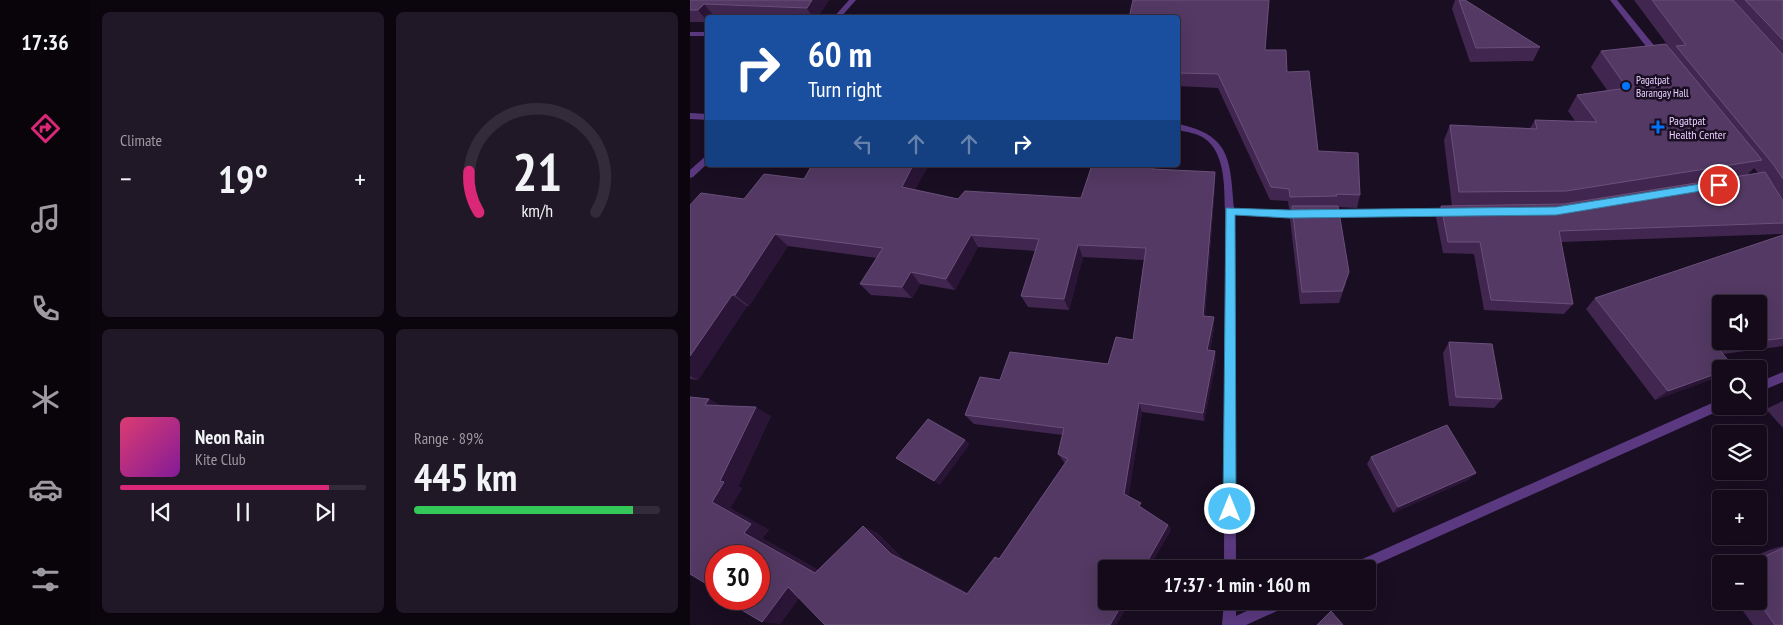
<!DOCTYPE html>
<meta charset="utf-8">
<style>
:root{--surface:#140a1a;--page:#211827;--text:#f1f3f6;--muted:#9d9aa2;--line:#332b39;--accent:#db2777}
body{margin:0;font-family:"PT Sans Narrow",sans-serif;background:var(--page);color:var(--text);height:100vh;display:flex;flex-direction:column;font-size:19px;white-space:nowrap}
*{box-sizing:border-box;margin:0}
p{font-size:16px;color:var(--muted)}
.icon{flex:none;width:28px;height:28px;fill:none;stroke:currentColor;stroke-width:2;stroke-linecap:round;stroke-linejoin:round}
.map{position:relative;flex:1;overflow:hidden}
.panel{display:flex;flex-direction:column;gap:12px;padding:12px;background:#0b060e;width:600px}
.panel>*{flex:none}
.guide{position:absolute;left:15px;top:15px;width:475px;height:152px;border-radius:5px;box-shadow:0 5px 20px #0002,0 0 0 1px var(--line);background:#1a4fa0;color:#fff;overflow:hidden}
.tools{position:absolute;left:1022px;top:295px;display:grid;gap:10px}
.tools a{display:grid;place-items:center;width:55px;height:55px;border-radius:5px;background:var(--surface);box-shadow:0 5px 20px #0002,0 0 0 1px var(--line);font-size:25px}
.speed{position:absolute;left:15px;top:545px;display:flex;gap:10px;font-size:25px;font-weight:700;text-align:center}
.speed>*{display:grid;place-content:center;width:65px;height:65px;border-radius:50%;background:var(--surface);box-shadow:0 5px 20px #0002,0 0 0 1px var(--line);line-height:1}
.speed .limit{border:8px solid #d22;background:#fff;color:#111}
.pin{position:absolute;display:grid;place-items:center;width:42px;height:42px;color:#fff;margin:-21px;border:2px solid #fff;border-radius:50%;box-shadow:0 1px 5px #0007}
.me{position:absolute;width:55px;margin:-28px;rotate:0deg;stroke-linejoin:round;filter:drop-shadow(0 0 4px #0008)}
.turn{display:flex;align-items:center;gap:18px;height:105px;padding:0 20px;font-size:22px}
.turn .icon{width:65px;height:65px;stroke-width:2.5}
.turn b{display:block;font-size:35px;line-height:42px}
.lanes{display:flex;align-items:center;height:48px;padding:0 20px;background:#0003;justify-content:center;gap:25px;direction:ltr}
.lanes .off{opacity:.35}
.big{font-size:38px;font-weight:600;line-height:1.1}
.panel .widget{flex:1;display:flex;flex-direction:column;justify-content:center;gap:8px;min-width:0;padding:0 18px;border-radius:8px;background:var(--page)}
.panel .dial{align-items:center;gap:0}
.dial svg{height:130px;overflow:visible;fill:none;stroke:var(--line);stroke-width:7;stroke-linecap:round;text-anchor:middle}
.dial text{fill:var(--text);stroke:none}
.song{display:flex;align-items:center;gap:15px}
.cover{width:60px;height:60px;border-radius:8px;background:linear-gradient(135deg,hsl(340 70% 55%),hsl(290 70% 35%))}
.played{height:5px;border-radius:2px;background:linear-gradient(90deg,var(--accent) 85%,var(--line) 85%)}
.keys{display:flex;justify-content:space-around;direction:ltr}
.heat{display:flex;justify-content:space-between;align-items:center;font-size:28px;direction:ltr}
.charge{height:8px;border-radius:4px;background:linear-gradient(90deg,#34c759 89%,var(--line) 0)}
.panel .tiles{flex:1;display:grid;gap:12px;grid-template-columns:repeat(2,1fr)}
.trip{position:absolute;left:408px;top:560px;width:278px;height:50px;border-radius:5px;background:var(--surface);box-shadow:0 5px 20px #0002,0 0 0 1px var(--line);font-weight:600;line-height:50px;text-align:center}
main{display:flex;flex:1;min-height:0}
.dock{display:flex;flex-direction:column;width:90px;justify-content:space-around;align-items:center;background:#08040a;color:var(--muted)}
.dock .icon{width:35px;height:35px}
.dock .current{color:var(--accent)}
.dock b{font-size:22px;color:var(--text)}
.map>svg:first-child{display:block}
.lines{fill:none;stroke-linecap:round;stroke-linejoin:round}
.minor{fill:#5b3981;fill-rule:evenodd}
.tertiary{fill:#5b3981;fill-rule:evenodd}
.wall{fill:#412750;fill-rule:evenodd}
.shaded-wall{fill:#2a1536}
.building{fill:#533963;stroke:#6a507b;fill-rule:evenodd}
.route{fill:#4fc3f7;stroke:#337fa1}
.poi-dot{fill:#0175f9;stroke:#1a0e22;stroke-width:2}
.labels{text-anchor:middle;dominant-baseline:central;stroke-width:5;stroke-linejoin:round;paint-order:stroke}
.far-poi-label{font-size:11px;fill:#e9cfff;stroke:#1a0e22;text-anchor:start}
.poi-label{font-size:12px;fill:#e9cfff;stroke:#1a0e22;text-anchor:start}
</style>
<main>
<nav class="dock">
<b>17:36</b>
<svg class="icon current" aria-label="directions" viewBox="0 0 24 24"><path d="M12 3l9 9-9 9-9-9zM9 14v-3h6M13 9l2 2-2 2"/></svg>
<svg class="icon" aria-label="music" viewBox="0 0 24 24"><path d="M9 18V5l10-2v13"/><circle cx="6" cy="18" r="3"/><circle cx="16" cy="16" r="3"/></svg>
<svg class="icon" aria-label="phone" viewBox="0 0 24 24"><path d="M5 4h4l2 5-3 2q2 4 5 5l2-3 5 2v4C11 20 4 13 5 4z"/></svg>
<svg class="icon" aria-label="climate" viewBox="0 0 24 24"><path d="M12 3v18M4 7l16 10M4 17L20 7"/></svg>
<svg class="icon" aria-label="car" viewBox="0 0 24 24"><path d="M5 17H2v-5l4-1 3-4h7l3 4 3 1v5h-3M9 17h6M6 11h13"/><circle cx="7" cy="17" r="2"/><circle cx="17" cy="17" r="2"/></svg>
<svg class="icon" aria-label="filters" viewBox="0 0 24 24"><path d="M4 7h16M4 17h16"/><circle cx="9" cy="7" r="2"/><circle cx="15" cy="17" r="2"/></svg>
</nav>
<section class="panel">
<div class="tiles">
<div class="widget"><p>Climate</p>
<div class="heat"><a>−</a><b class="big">19°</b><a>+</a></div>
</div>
<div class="widget dial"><svg viewBox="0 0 100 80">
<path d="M14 69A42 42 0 1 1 86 69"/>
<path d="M14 69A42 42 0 0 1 8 44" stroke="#db2777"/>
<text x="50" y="56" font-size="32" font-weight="700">21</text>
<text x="50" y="72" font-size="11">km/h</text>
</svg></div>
<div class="widget">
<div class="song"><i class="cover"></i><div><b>Neon Rain</b><p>Kite Club</p></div></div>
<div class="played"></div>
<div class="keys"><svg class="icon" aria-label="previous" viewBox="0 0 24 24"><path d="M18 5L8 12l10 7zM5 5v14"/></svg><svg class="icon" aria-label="pause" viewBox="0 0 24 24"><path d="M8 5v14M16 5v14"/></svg><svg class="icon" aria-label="next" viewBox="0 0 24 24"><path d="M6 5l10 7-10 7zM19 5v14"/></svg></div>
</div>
<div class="widget"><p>Range · 89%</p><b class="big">445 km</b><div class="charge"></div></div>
</div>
</section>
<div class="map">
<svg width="1093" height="625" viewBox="0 0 1093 625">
<rect width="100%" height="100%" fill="#1a0e22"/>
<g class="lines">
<path class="minor" d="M 159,0 L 166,0 L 150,18 L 143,18 Z
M 0,32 L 18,32 L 18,36 L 0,36 Z
M 0,113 L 18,114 L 18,120 L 0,119 Z
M 488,124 C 541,135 540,160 544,208 L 612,211 L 617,214 L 612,217 L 545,215 L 546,569 L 534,569 L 535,211 C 534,188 536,153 514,138 C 506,133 497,132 488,130 Z
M 18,154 L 18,163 L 3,177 L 0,178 L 0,170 Z
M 762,208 L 767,211 L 762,214 L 637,216 L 632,213 L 637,210 Z
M 1093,372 L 1093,382 L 1069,392 L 1069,382 Z
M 1031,399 L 1031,406 L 1035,406 L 1035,408 L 676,569 L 657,569 L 659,565 Z
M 534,601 L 546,601 L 546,616 L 578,601 L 599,601 L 598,606 L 556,625 L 532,625 Z"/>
<path class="tertiary" d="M 920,0 L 927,0 L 971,54 L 971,58 L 965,58 Z"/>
</g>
<path class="wall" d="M 0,0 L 139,0 L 127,18 L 54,18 L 24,16 L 18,18 L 18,22 L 0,22 Z
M 765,0 L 775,0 L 850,47 L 843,61 L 780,62 L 762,9 Z
M 944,0 L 1093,0 L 1093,234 L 871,242 L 883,304 L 874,314 L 794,310 L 784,254 L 753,253 L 746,217 L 751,206 L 762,206 L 754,140 L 760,125 L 840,128 L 845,120 L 885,121 L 878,111 L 887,95 L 917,90 L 901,67 L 911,51 L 982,51 ZM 1064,168 L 1069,174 L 1057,175 Z
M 488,18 L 576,50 L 597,72 L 628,151 L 670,195 L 667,208 L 648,207 L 656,283 L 649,303 L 610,304 L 600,219 L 601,209 L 599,209 L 598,201 L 580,200 L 528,88 L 488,86 Z
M 431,167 L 467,169 L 525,185 L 515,316 L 524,328 L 520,351 L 526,361 L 514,421 L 452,412 L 438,497 L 454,510 L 478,525 L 481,530 L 458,569 L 416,569 L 416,601 L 440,601 L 426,625 L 109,598 L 90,624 L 20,586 L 19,399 L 31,406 L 81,416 L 48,487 L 52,488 L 40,508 L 79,530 L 72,538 L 128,570 L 186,532 L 213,559 L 278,593 L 305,557 L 309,559 L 375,463 L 374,462 L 368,454 L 373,435 L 284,424 L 275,415 L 310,380 L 418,364 L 443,340 L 454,260 L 393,257 L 379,310 L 338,307 L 331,296 L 346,251 L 288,247 L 265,290 L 230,284 L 222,298 L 181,295 L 170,284 L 187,258 L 98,246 L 59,306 L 57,306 L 8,380 L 0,379 L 0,205 L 54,199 L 114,179 L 226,190 L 268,199 L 391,198 Z
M 1093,235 L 1093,346 L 1033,354 L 1041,369 L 1030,376 L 965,400 L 896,309 L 905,298 Z
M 759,342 L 812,399 L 804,408 L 759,406 L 753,353 Z
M 1093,401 L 1093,428 L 1076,409 Z
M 681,457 L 786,473 L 778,480 L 703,513 L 677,464 Z
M 1093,546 L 1093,625 L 1063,625 L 1046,601 L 1069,601 L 1069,564 L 1048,564 L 1079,550 Z
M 1031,572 L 1031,580 L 1027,573 Z"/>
<path class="shaded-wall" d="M 122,0 L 139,0 L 127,18 L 123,18 L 117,8 Z
M 14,4 L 24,16 L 22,18 L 18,18 L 18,22 L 8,10 Z
M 223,165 L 239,165 L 220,199 L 212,187 Z
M 463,165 L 467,165 L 464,182 L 462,169 Z
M 525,172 L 525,185 L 514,326 L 513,316 Z
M 85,234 L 98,246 L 59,306 L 45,295 Z
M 281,235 L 288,247 L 265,290 L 256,279 Z
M 388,245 L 393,257 L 379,310 L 374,299 Z
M 221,272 L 230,284 L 222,298 L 212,287 Z
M 42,295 L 57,306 L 8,380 L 0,376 L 0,356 Z
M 524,317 L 524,328 L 518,360 L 517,350 Z
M 525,351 L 526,361 L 514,421 L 513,413 Z
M 1031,372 L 1031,375 L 1030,376 L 965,400 L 978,391 Z
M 19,399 L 36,408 L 15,405 Z
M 449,403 L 452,412 L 438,501 L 434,494 Z
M 66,407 L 81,416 L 48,487 L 52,488 L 40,508 L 79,530 L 72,538 L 140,577 L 125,573 L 54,533 L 22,502 L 30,481 Z
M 275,440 L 280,444 L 250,485 L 244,481 Z
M 786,473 L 778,480 L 703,513 L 708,507 Z
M 478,525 L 481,530 L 458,569 L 453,569 Z
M 173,526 L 186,532 L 213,559 L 287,597 L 277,594 L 201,554 Z
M 98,587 L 114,591 L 90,624 L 72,622 Z
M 434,601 L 440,601 L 426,625 L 420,625 Z"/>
<path class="building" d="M 0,0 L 122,0 L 117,8 L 14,4 L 8,10 L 0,10 Z
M 443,0 L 579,0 L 575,50 L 596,50 L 597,72 L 619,71 L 628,151 L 668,153 L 670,195 L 646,194 L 647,196 L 600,197 L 599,189 L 581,187 L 528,74 L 488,73 L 488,18 L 439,18 Z
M 769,0 L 775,0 L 850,47 L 786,48 Z
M 962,0 L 1043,0 L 1093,55 L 1093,179 L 1083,164 L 986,46 L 996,45 Z
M 1055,0 L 1093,0 L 1093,40 Z
M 976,44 L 1072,160 L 876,191 L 769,192 L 760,125 L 847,129 L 845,120 L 907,122 L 887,95 L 937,88 L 911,51 Z
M 122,165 L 223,165 L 212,187 L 268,199 L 275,191 L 391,198 L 402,165 L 431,167 L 432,165 L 463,165 L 462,169 L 525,172 L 513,316 L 524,317 L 517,350 L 525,351 L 513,413 L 449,403 L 434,494 L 451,503 L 449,506 L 478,525 L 453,569 L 416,569 L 416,601 L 434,601 L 420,625 L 135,625 L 98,587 L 72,622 L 33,599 L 69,599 L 69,556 L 26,556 L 26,595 L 17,590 L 20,586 L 0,574 L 0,397 L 19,399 L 15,405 L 66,407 L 30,481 L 34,482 L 22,502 L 61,524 L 54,533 L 125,573 L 173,526 L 201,554 L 277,594 L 305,557 L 309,559 L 378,459 L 368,454 L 374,428 L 275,415 L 290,377 L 310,380 L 320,352 L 418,364 L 426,337 L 443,340 L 456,248 L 388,245 L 374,299 L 331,296 L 349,239 L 281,235 L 256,279 L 221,272 L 212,287 L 170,284 L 193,248 L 85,234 L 45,295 L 42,295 L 0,356 L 0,205 L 11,193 L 54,199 L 74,174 L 114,179 Z
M 1075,172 L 1093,201 L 1093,223 L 869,231 L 883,304 L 801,300 L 790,242 L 758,242 L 751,206 L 874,204 Z
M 602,206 L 648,206 L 659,272 L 652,291 L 612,292 Z
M 1093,235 L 1093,338 L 1027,347 L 1044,367 L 1039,369 L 1031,369 L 1031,372 L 978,391 L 905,298 ZM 1031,304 L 1069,304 L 1069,341 L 1031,341 Z
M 759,342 L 802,344 L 812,399 L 766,397 Z
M 238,419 L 275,440 L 244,481 L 206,458 Z
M 757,425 L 786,473 L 708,507 L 681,457 Z
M 1093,548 L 1093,625 L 1085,625 L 1068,601 L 1069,564 L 1058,564 Z
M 641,611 L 653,625 L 627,625 Z"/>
<path class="route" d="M 1029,181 L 1034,185 L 1029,188 L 866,215 L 599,218 L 545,215 L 546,509 L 544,514 L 540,516 L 535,514 L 533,509 L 536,208 L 599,210 L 866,207 Z"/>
<g class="poi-dot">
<circle cx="936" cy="86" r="5"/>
<path d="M965.5 119.5h5v5h5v5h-5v5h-5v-5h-5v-5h5z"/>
</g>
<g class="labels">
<g class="far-poi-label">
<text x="946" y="80">Pagatpat<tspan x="946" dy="13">Barangay Hall</tspan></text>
</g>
<g class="poi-label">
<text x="979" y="120">Pagatpat<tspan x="979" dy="14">Health Center</tspan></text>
</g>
</g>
</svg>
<div class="tools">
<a><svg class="icon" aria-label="sound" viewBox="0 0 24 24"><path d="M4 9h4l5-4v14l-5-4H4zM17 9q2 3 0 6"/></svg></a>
<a><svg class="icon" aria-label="search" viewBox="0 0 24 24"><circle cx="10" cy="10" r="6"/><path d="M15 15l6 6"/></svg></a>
<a><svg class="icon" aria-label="layers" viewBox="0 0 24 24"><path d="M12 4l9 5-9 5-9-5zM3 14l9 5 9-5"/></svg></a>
<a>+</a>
<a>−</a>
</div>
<div class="speed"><div class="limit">30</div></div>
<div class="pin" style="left:1029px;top:185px;background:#d93025"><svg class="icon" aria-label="arrive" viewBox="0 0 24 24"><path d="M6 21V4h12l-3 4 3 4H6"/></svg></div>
<svg class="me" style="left:540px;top:509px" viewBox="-20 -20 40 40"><circle r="17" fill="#4fc3f7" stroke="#fff" stroke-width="3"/><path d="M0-11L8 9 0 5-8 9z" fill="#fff"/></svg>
<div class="trip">17:37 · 1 min · 160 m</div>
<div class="guide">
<div class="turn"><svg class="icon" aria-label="right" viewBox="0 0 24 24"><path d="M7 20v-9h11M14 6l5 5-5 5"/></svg><div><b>60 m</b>Turn right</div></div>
<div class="lanes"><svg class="icon off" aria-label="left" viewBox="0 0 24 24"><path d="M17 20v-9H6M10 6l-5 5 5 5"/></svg><svg class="icon off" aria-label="ahead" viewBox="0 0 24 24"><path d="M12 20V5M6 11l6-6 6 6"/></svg><svg class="icon off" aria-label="ahead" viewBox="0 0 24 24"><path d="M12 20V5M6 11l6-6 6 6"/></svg><svg class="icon" aria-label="right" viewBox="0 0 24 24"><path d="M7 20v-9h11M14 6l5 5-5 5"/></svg></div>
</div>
</div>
</main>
